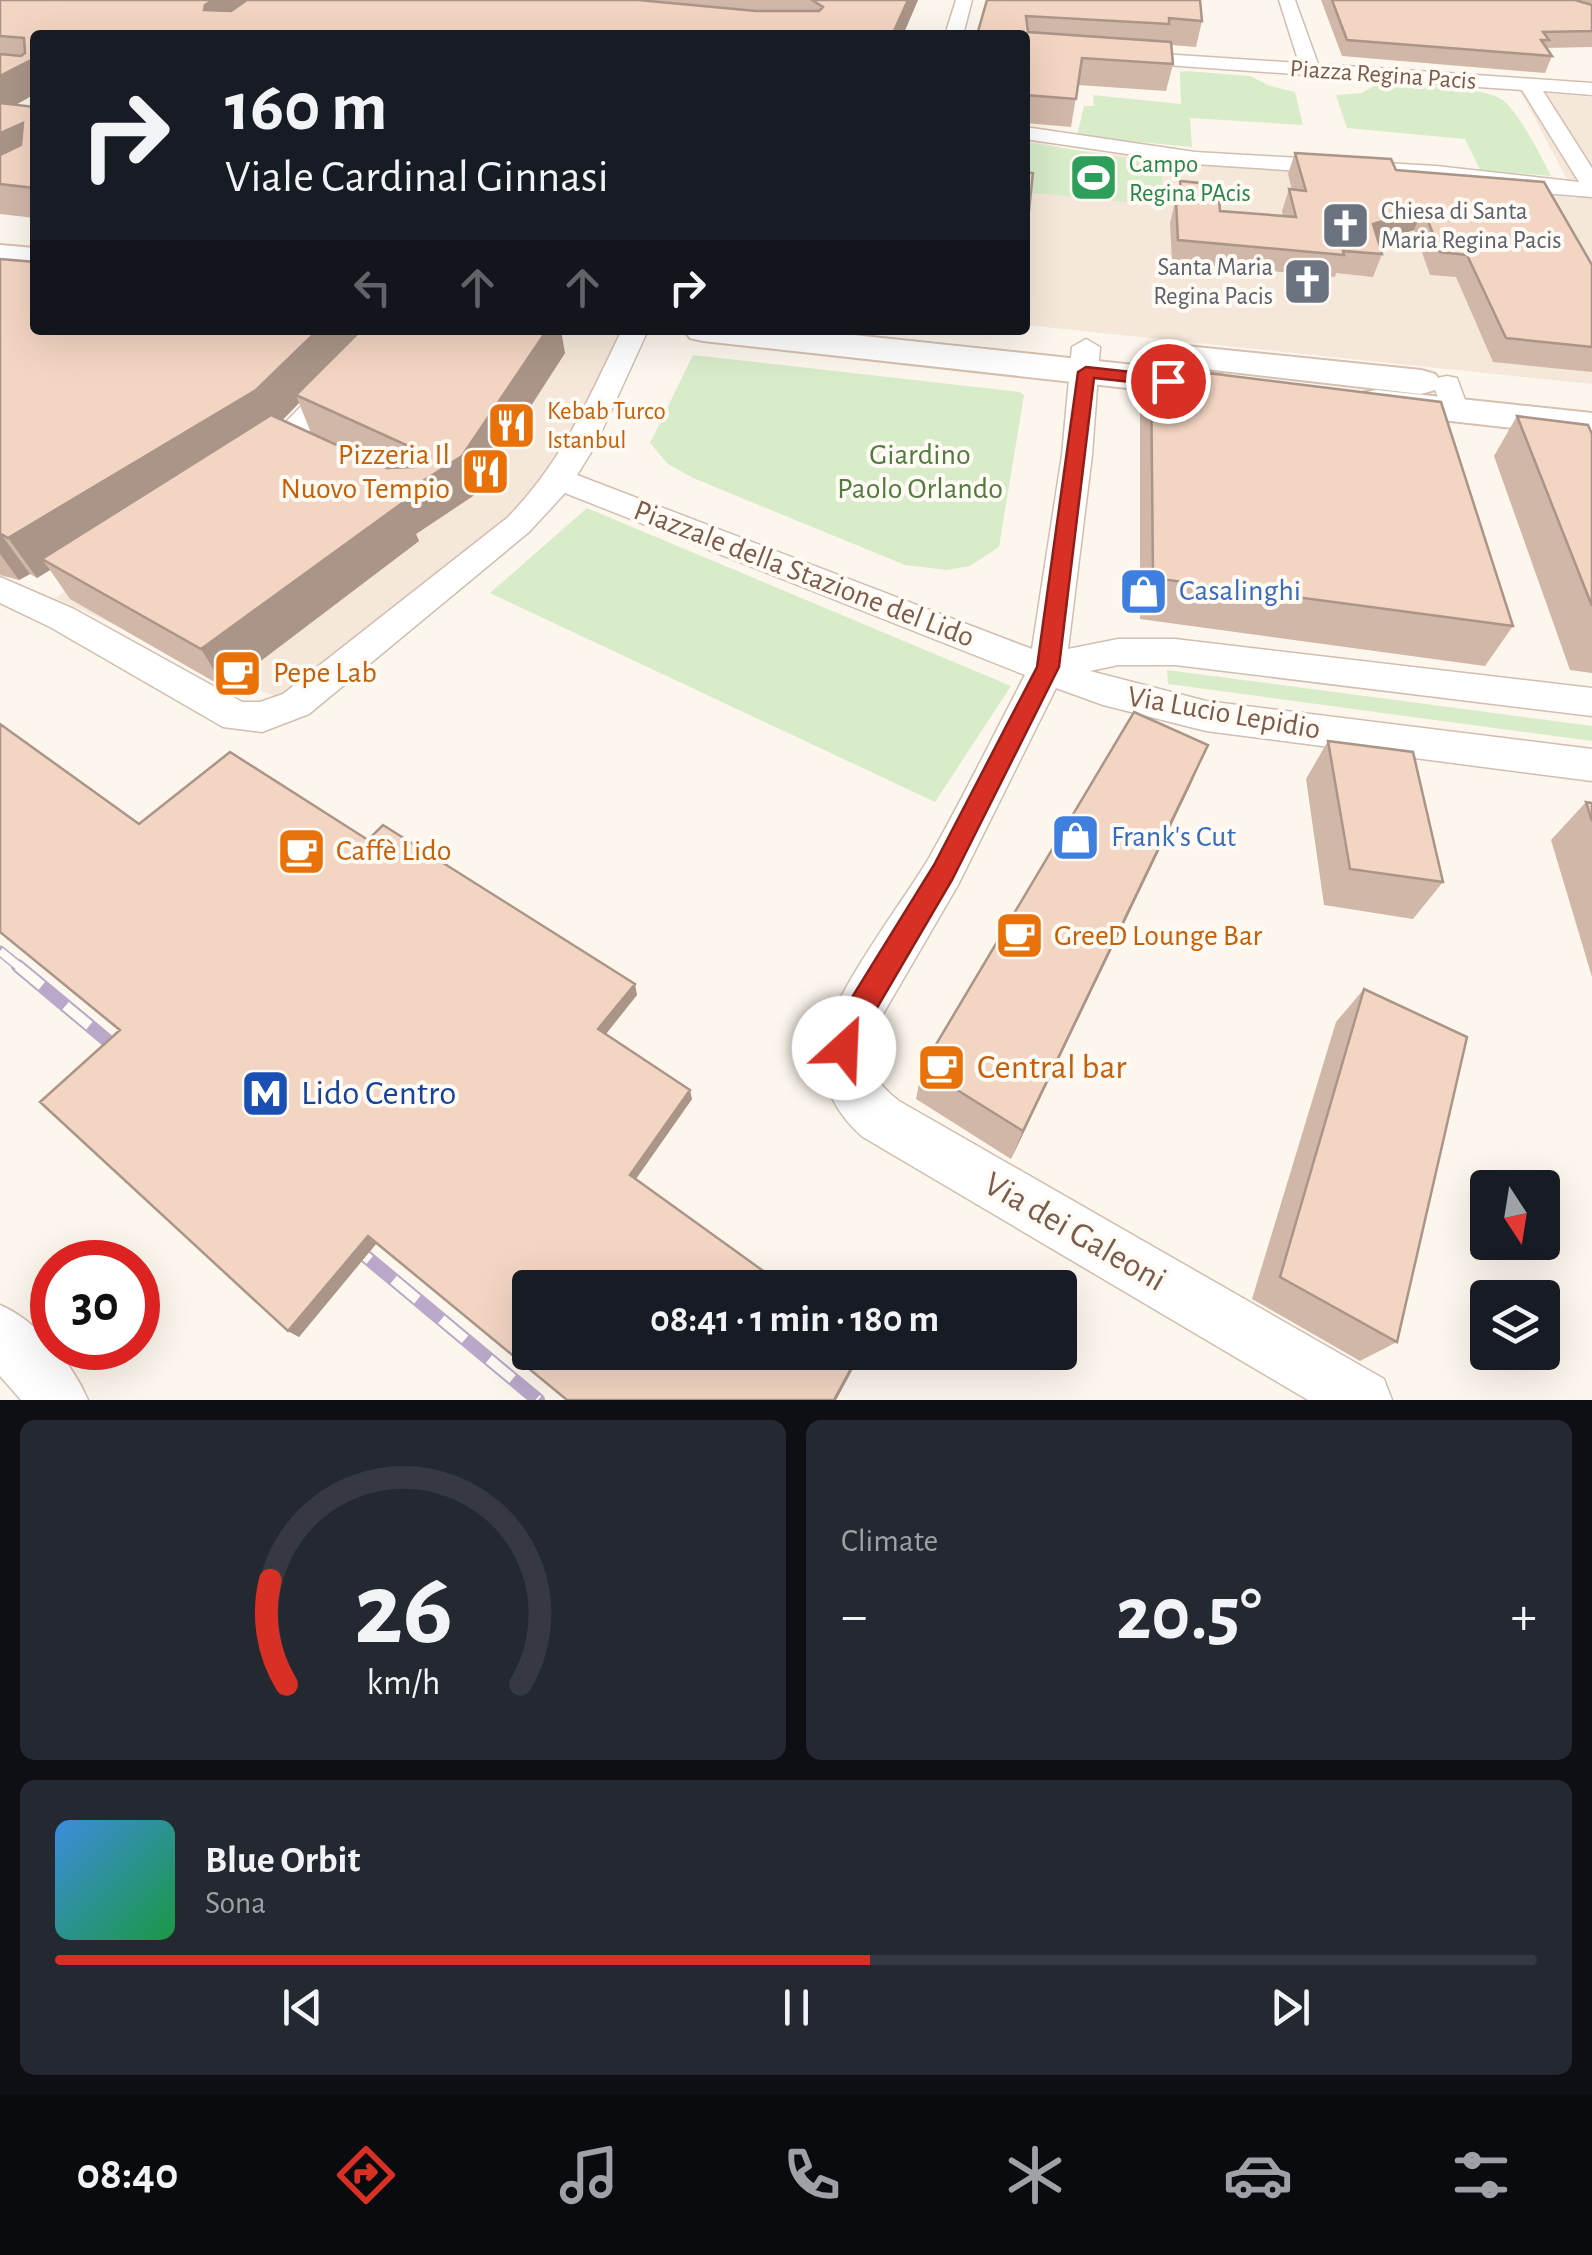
<!DOCTYPE html>
<meta charset="utf-8">
<style>
:root{--surface:#171b24;--page:#242831;--text:#f1f3f6;--muted:#9ea1a6;--line:#363941;--accent:#d93025}
body{margin:0;font-family:"Alegreya Sans",sans-serif;background:var(--page);color:var(--text);height:100vh;display:flex;flex-direction:column;font-size:38px;white-space:nowrap}
*{box-sizing:border-box;margin:0}
p{font-size:32px;color:var(--muted)}
.icon{flex:none;width:55px;height:55px;fill:none;stroke:currentColor;stroke-width:2;stroke-linecap:round;stroke-linejoin:round}
.map{position:relative;height:1400px;overflow:hidden}
.drawer{display:flex;flex-direction:column;gap:20px;padding:20px;background:#0d0f14;flex:1}
.drawer>*{flex:none}
.hud{position:absolute;left:30px;top:30px;width:1000px;height:305px;border-radius:10px;box-shadow:0 10px 40px #0002;background:#171b24;color:var(--text);overflow:hidden}
.needle{width:65px;rotate:168deg}
.controls{position:absolute;left:1470px;top:1170px;display:grid;gap:20px}
.controls a{display:grid;place-items:center;width:90px;height:90px;border-radius:10px;background:var(--surface);box-shadow:0 10px 40px #0002;font-size:50px}
.speed{position:absolute;left:30px;top:1240px;display:flex;gap:20px;font-size:50px;font-weight:700;text-align:center}
.speed>*{display:grid;place-content:center;width:130px;height:130px;border-radius:50%;background:var(--surface);box-shadow:0 10px 40px #0002;line-height:1}
.speed .limit{border:15px solid #d22;background:#fff;color:#111}
.pin{position:absolute;display:grid;place-items:center;width:85px;height:85px;color:#fff;margin:-42px;border:5px solid #fff;border-radius:50%;box-shadow:0 2px 10px #0007}
.me{position:absolute;width:110px;margin:-55px;rotate:25deg;stroke-linejoin:round;filter:drop-shadow(0 0 8px #0008)}
.turn{display:flex;align-items:center;gap:35px;height:210px;padding:0 30px;font-size:45px}
.turn .icon{width:130px;height:130px;stroke-width:2.5}
.turn b{display:block;font-size:70px;line-height:85px}
.lanes{display:flex;align-items:center;height:95px;padding:0 30px;background:#0003;justify-content:center;gap:50px;direction:ltr}
.lanes .off{opacity:.35}
.big{font-size:75px;font-weight:600;line-height:1.1}
.drawer .tile{flex:1;display:flex;flex-direction:column;justify-content:center;gap:15px;min-width:0;padding:0 35px;border-radius:15px;background:var(--page)}
.drawer .dial{align-items:center;gap:0}
.dial svg{height:260px;overflow:visible;fill:none;stroke:var(--line);stroke-width:7;stroke-linecap:round;text-anchor:middle}
.dial text{fill:var(--text);stroke:none}
.song{display:flex;align-items:center;gap:30px}
.cover{width:120px;height:120px;border-radius:15px;background:linear-gradient(135deg,hsl(210 70% 55%),hsl(140 70% 35%))}
.played{height:10px;border-radius:5px;background:linear-gradient(90deg,var(--accent) 55%,var(--line) 55%)}
.keys{display:flex;justify-content:space-around;direction:ltr}
.heat{display:flex;justify-content:space-between;align-items:center;font-size:55px;direction:ltr}
.drawer .tiles{flex:1;display:grid;gap:20px;grid-template-columns:1fr 1fr}
.tile:last-child{grid-column:span 2}
.trip{position:absolute;left:512px;top:1270px;width:565px;height:100px;border-radius:10px;background:var(--surface);box-shadow:0 10px 40px #0002;font-weight:600;line-height:100px;text-align:center}
.tab-bar{display:flex;height:160px;justify-content:space-around;align-items:center;background:#090b0e;color:var(--muted)}
.tab-bar .icon{width:70px;height:70px}
.tab-bar .selected{color:var(--accent)}
.tab-bar b{font-size:45px;color:var(--text)}
.map>svg:first-child{display:block}
.residential{fill:#f5e8da}
.green{fill:#d8ecc9}
.lines{fill:none;stroke-linecap:round;stroke-linejoin:round}
.street-casing{stroke:#d1beb0;stroke-width:3}
.secondary-casing{stroke:#d6c0b0;stroke-width:4}
.street{fill:#fff;fill-rule:evenodd}
.secondary{fill:#fff;fill-rule:evenodd}
.rail-far1-casing{stroke:#b9a8c9;stroke-width:11}
.rail-casing{stroke:#b9a8c9;stroke-width:14}
.rail-far1{stroke:#fffaf3;stroke-width:8;stroke-dasharray:24;stroke-linecap:butt}
.rail{stroke:#fffaf3;stroke-width:10;stroke-dasharray:31;stroke-linecap:butt}
.wall{fill:#d1b7a8;fill-rule:evenodd}
.shaded-wall{fill:#aa9588}
.building{fill:#f3d5c3;stroke:#aa9588;stroke-width:2.5}
.route{fill:#d93025;stroke:#8d1f18;stroke-width:2.5}
.labels{text-anchor:middle;dominant-baseline:central;stroke-width:8;stroke-linejoin:round;paint-order:stroke}
.far-street-label{font-size:25px;fill:#7a5c4d;stroke:#fffaf3}
.far-leisure-label{font-size:25px;fill:#27864d;stroke:#fffaf3;text-anchor:start}
.far-worship-label{font-size:25px;fill:#5b616d;stroke:#fffaf3;text-anchor:start}
.far-food-label{font-size:25px;fill:#c56008;stroke:#fffaf3;text-anchor:start}
.food-label{font-size:30px;fill:#c56008;stroke:#fffaf3;text-anchor:start}
.park-label{font-size:30px;fill:#537a41;stroke:#fffaf3}
.street-label{font-size:30px;fill:#7a5c4d;stroke:#fffaf3}
.shop-label{font-size:30px;fill:#366cbe;stroke:#fffaf3;text-anchor:start}
.near-food-label{font-size:35px;fill:#c56008;stroke:#fffaf3;text-anchor:start}
.near-transit-label{font-size:35px;fill:#164399;stroke:#fffaf3;text-anchor:start}
.near-street-label{font-size:35px;fill:#7a5c4d;stroke:#fffaf3}
</style>
<div class="map">
<svg width="1592" height="1400" viewBox="0 0 1592 1400">
<rect width="100%" height="100%" fill="#fdf6ec"/>
<path class="residential" d="M 1520,91 L 1592,97 L 1592,384 L 1025,325 L 1025,139 L 1072,150 L 1577,198 Z
M 407,330 L 623,330 L 548,474 L 510,517 L 280,699 L 55,598 L 310,436 Z"/>
<path class="green" d="M 1186,71 L 1250,76 L 1270,86 L 1295,92 L 1303,125 L 1190,118 L 1192,147 L 1077,136 L 1084,106 L 1094,106 L 1093,95 L 1181,104 L 1180,72 Z
M 1375,85 C 1402,87 1487,84 1505,102 C 1524,121 1539,153 1551,176 L 1480,170 L 1465,139 L 1347,128 L 1336,95 L 1362,93 Z
M 1025,142 L 1161,164 L 1164,206 L 1025,192 Z
M 693,355 L 1020,392 L 1024,395 L 999,547 L 970,566 L 947,570 L 905,565 L 693,478 L 668,464 L 650,443 Z
M 587,508 L 1011,686 L 935,802 L 490,593 Z
M 1167,670 L 1592,726 L 1592,741 L 1168,684 Z"/>
<g class="lines">
<defs>
<path id="street" d="M 956,0 L 972,0 L 963,35 L 945,35 Z
M 1279,0 L 1295,0 L 1318,64 L 1592,83 L 1592,95 L 1543,91 L 1592,168 L 1592,197 L 1491,189 L 1436,180 L 1195,164 L 1025,139 L 1025,127 L 1195,152 L 1436,166 L 1579,182 L 1522,90 L 1025,55 L 1025,45 L 1299,63 Z
M 375,330 L 403,330 L 297,445 L 270,463 L 248,463 L 244,456 L 275,433 Z
M 622,330 L 648,330 L 595,446 L 577,475 L 1032,649 L 1062,455 L 1072,347 L 1086,339 L 1100,347 L 1092,455 L 1068,649 L 1118,639 L 1175,639 L 1592,688 L 1592,716 L 1175,665 L 1118,665 L 1090,671 L 1206,701 L 1592,749 L 1592,781 L 1206,731 L 1103,705 L 1056,688 L 958,885 L 872,1033 C 865,1064 874,1082 899,1101 L 1384,1379 L 1392,1400 L 1308,1400 L 863,1137 C 839,1117 819,1083 822,1051 C 825,1002 902,904 929,858 C 963,798 993,736 1025,675 L 565,493 L 529,532 L 309,714 L 262,732 L 223,727 L 50,627 L 0,603 L 0,577 L 74,609 L 242,702 L 260,702 L 283,694 L 507,518 C 563,461 587,401 622,330 Z
M 1447,376 L 1457,378 L 1469,411 L 1465,417 L 1445,417 L 1433,384 L 1437,378 Z
M 0,1305 C 36,1320 73,1364 88,1400 L 21,1400 L 0,1376 Z"/>
<path id="secondary" d="M 0,245 L 35,248 L 35,268 L 0,265 Z
M 684,330 L 807,330 L 1218,374 L 1232,378 L 1238,386 L 1232,394 L 1218,398 L 703,341 L 690,338 Z
M 1176,345 L 1421,370 L 1435,374 L 1441,382 L 1435,390 L 1421,394 L 1162,364 L 1157,356 L 1162,348 Z
M 1376,390 L 1592,413 L 1592,437 L 1362,411 L 1356,402 L 1362,393 Z"/>
</defs>
<use href="#street" class="street-casing"/>
<use href="#secondary" class="secondary-casing"/>
<use href="#street" class="street"/>
<use href="#secondary" class="secondary"/>
<defs>
<path id="rail-far1" d="M 0,951 L 21,968"/>
<path id="rail" d="M 18,966 L 127,1057
M 346,1240 L 538,1400"/>
</defs>
<use href="#rail-far1" class="rail-far1-casing"/>
<use href="#rail" class="rail-casing"/>
<use href="#rail-far1" class="rail-far1"/>
<use href="#rail" class="rail"/>
</g>
<path class="wall" d="M 0,0 L 918,0 L 903,35 L 35,35 L 16,105 L 35,107 L 35,218 L 0,214 Z
M 987,0 L 1202,21 L 1196,47 L 1171,45 L 1173,64 L 1166,91 L 1078,85 L 1071,127 L 1025,123 L 1025,35 Z
M 1321,0 L 1592,0 L 1592,47 L 1546,48 L 1552,56 L 1545,73 L 1342,56 Z
M 1295,153 L 1396,170 L 1592,265 L 1592,372 L 1493,362 L 1456,277 L 1430,275 L 1414,230 L 1378,242 L 1382,254 L 1373,277 L 1336,273 L 1335,277 L 1172,262 L 1170,223 L 1180,181 L 1220,211 L 1283,216 L 1282,211 L 1289,189 L 1292,190 L 1288,174 Z
M 0,259 L 35,330 L 565,353 L 473,496 L 416,534 L 419,541 L 225,688 L 70,599 L 50,570 L 37,578 L 30,574 L 19,580 L 0,575 ZM 299,403 L 311,433 L 282,420 Z
M 1151,366 L 1513,626 L 1485,666 L 1140,619 L 1140,406 Z
M 1517,416 L 1592,434 L 1592,673 L 1570,670 L 1494,456 Z
M 0,724 L 139,824 L 368,840 L 637,995 L 606,1034 L 692,1099 L 636,1179 L 530,1352 L 862,1352 L 836,1400 L 566,1400 L 376,1244 L 299,1337 L 288,1331 L 119,1031 L 0,933 Z
M 1328,741 L 1443,882 L 1413,919 L 1324,905 L 1306,779 Z
M 1191,784 L 1011,1159 L 916,1099 L 922,1068 Z
M 1586,802 L 1592,803 L 1592,977 L 1551,840 Z
M 1364,989 L 1397,1342 L 1360,1361 L 1252,1299 L 1336,1022 Z"/>
<path class="shaded-wall" d="M 213,0 L 261,0 L 215,32 L 204,10 L 205,5 Z
M 908,0 L 918,0 L 903,35 L 893,35 Z
M 35,58 L 35,94 L 0,114 L 0,76 Z
M 23,123 L 35,148 L 0,171 L 0,133 Z
M 1423,208 L 1414,230 L 1364,246 L 1373,224 Z
M 318,330 L 363,330 L 296,395 L 299,403 L 273,430 L 42,559 L 50,570 L 37,578 L 8,538 Z
M 547,330 L 561,330 L 565,353 L 473,496 L 416,534 L 419,541 L 225,688 L 201,649 L 398,497 Z
M 0,534 L 1,534 L 30,574 L 19,580 L 0,554 Z
M 1208,745 L 1191,784 L 1011,1159 L 1023,1131 Z
M 635,984 L 637,995 L 601,1040 L 598,1029 Z
M 690,1090 L 692,1099 L 633,1183 L 630,1175 Z
M 368,1236 L 376,1244 L 299,1337 L 288,1331 Z
M 860,1352 L 862,1352 L 836,1400 L 834,1400 Z"/>
<path class="building" d="M 0,0 L 213,0 L 205,5 L 204,10 L 231,11 L 247,0 L 638,0 L 756,11 L 819,11 L 823,7 L 812,0 L 908,0 L 893,33 L 898,34 L 898,35 L 35,35 L 35,58 L 0,76 L 0,54 L 21,56 L 25,53 L 24,38 L 0,36 Z
M 987,0 L 1200,0 L 1202,21 L 1169,18 L 1169,24 L 1026,16 L 1028,32 L 1171,42 L 1173,64 L 1082,58 L 1076,99 L 1025,95 L 1025,35 L 977,35 Z
M 1332,0 L 1575,0 L 1592,5 L 1592,31 L 1543,32 L 1549,40 L 1541,40 L 1552,56 L 1347,40 Z
M 0,103 L 35,107 L 35,188 L 0,184 L 0,155 L 21,145 L 23,123 L 0,133 Z
M 1295,153 L 1391,159 L 1396,170 L 1544,182 L 1592,265 L 1592,347 L 1506,338 L 1467,255 L 1440,252 L 1423,208 L 1373,224 L 1382,254 L 1343,251 L 1344,255 L 1178,240 L 1176,201 L 1182,202 L 1180,181 L 1218,185 L 1220,211 L 1296,217 L 1289,189 L 1306,191 Z
M 1025,172 L 1033,173 L 1028,220 L 1025,220 Z
M 0,259 L 35,262 L 35,330 L 318,330 L 256,390 L 8,538 L 1,534 L 0,534 Z
M 361,330 L 547,330 L 462,456 L 398,497 L 405,501 L 201,649 L 42,559 L 271,415 L 387,468 L 414,467 L 420,458 L 413,448 L 296,395 Z
M 1151,366 L 1441,402 L 1513,626 L 1153,578 Z
M 1517,416 L 1588,425 L 1592,434 L 1592,606 Z
M 1134,712 L 1208,745 L 1023,1131 L 922,1068 Z
M 0,724 L 139,824 L 230,752 L 368,840 L 383,825 L 635,984 L 598,1029 L 690,1090 L 630,1175 L 787,1288 L 530,1288 L 530,1352 L 860,1352 L 834,1400 L 567,1400 L 368,1236 L 288,1331 L 40,1102 L 120,1030 L 0,932 Z
M 1328,741 L 1413,752 L 1443,882 L 1350,869 Z
M 1586,802 L 1592,803 L 1592,821 Z
M 1364,989 L 1467,1037 L 1397,1342 L 1280,1277 Z"/>
<path class="route" d="M 1086,367 L 1168,376 L 1176,381 L 1168,386 L 1094,378 L 1059,667 L 952,880 L 864,1030 L 855,1058 L 844,1062 L 834,1058 L 830,1048 L 841,1015 L 934,865 L 1037,667 L 1078,372 Z"/>
<defs>
<symbol id="stadium-square" viewBox="-11 -11 22 22"><rect x="-9" y="-9" width="18" height="18" rx="4" fill="#2e9e5b" stroke="#fffaf3"/><path d="M0-5a6.5 5 0 1 0 0 10a6.5 5 0 1 0 0-10ZM-3.5-1.8h7v3.6h-7Z" fill="#fff"/></symbol>
<symbol id="church-square" viewBox="-11 -11 22 22"><rect x="-9" y="-9" width="18" height="18" rx="4" fill="#6b7280" stroke="#fffaf3"/><path d="M-1.2-6h2.4v3.5h3.3v2.4h-3.3V6h-2.4V-.1h-3.3v-2.4h3.3Z" fill="#fff"/></symbol>
<symbol id="restaurant-square" viewBox="-11 -11 22 22"><rect x="-9" y="-9" width="18" height="18" rx="4" fill="#e8710a" stroke="#fffaf3"/><path d="M-5-6h1v4h1v-4h1v4h1v-4h1v5L-1.5 .5V6h-2V.5L-5-1ZM5-6V6H3V1.5H1.5Q1.5-4 5-6Z" fill="#fff"/></symbol>
<symbol id="shop-square" viewBox="-11 -11 22 22"><rect x="-9" y="-9" width="18" height="18" rx="4" fill="#3f7fe0" stroke="#fffaf3"/><path d="M-5-2.5h2.3a2.7 3.5 0 0 1 5.4 0H5L5.5 6h-11ZM-1.5-2.5h3a1.5 2.3 0 0 0-3 0Z" fill="#fff"/></symbol>
<symbol id="cafe-square" viewBox="-11 -11 22 22"><rect x="-9" y="-9" width="18" height="18" rx="4" fill="#e8710a" stroke="#fffaf3"/><path d="M-5.5-4.5H6V0H3Q3 3.5 0 3.5H-2.5Q-5.5 3.5-5.5 0ZM3-3.2v2h1.7v-2ZM-6 4.5H4V6H-6Z" fill="#fff"/></symbol>
<symbol id="metro-square" viewBox="-11 -11 22 22"><rect x="-9" y="-9" width="18" height="18" rx="4" fill="#1a4fb4" stroke="#fffaf3"/><path d="M-5.5 5V-5H-3L0 0L3-5H5.5V5H3V-.5L0 4L-3-.5V5Z" fill="#fff"/></symbol>
</defs>
<g fill-rule="evenodd">
<use href="#stadium-square" x="1066" y="150" width="55" height="55"/>
<use href="#church-square" x="1318" y="198" width="55" height="55"/>
<use href="#church-square" x="1280" y="254" width="55" height="55"/>
<use href="#restaurant-square" x="484" y="398" width="55" height="55"/>
<use href="#restaurant-square" x="458" y="444" width="55" height="55"/>
<use href="#shop-square" x="1116" y="564" width="55" height="55"/>
<use href="#cafe-square" x="210" y="646" width="55" height="55"/>
<use href="#shop-square" x="1048" y="810" width="55" height="55"/>
<use href="#cafe-square" x="274" y="824" width="55" height="55"/>
<use href="#cafe-square" x="992" y="908" width="55" height="55"/>
<use href="#cafe-square" x="914" y="1040" width="55" height="55"/>
<use href="#metro-square" x="238" y="1066" width="55" height="55"/>
</g>
<g class="labels">
<g class="far-street-label">
<text transform="translate(1383 75) rotate(4)">Piazza Regina Pacis</text>
</g>
<g class="far-leisure-label">
<text x="1129" y="164">Campo<tspan x="1129" dy="29">Regina PAcis</tspan></text>
</g>
<g class="far-worship-label">
<text x="1381" y="211">Chiesa di Santa<tspan x="1381" dy="29">Maria Regina Pacis</tspan></text>
<text x="1273" y="267" text-anchor="end">Santa Maria<tspan x="1273" dy="29">Regina Pacis</tspan></text>
</g>
<g class="far-food-label">
<text x="547" y="411">Kebab Turco<tspan x="547" dy="29">Istanbul</tspan></text>
</g>
<g class="food-label">
<text x="450" y="455" text-anchor="end">Pizzeria Il<tspan x="450" dy="34">Nuovo Tempio</tspan></text>
<text x="273" y="673">Pepe Lab</text>
<text x="336" y="851">Caffè Lido</text>
<text x="1054" y="936">GreeD Lounge Bar</text>
</g>
<g class="park-label">
<text x="920" y="455">Giardino<tspan x="920" dy="34">Paolo Orlando</tspan></text>
</g>
<g class="street-label">
<text transform="translate(804 574) rotate(21)">Piazzale della Stazione del Lido</text>
<text transform="translate(1224 713) rotate(10)">Via Lucio Lepidio</text>
</g>
<g class="shop-label">
<text x="1179" y="591">Casalinghi</text>
<text x="1111" y="837">Frank's Cut</text>
</g>
<g class="near-food-label">
<text x="977" y="1067">Central bar</text>
</g>
<g class="near-transit-label">
<text x="301" y="1093">Lido Centro</text>
</g>
<g class="near-street-label">
<text transform="translate(1075 1232) rotate(30)">Via dei Galeoni</text>
</g>
</g>
</svg>
<div class="controls">
<a><svg class="needle" viewBox="-14 -14 28 28"><path d="M0-13l5 13h-10z" fill="#e53935"/><path d="M0 13l5-13h-10z" fill="#9ea1a6"/></svg></a>
<a><svg class="icon" aria-label="layers" viewBox="0 0 24 24"><path d="M12 4l9 5-9 5-9-5zM3 14l9 5 9-5"/></svg></a>
</div>
<div class="speed"><div class="limit">30</div></div>
<div class="pin" style="left:1168px;top:381px;background:#d93025"><svg class="icon" aria-label="arrive" viewBox="0 0 24 24"><path d="M6 21V4h12l-3 4 3 4H6"/></svg></div>
<svg class="me" style="left:844px;top:1048px" viewBox="-20 -20 40 40"><circle r="19" fill="#fff"/><path d="M0-13L10 11 0 6-10 11z" fill="#d93025"/></svg>
<div class="trip">08:41 · 1 min · 180 m</div>
<div class="hud">
<div class="turn"><svg class="icon" aria-label="right" viewBox="0 0 24 24"><path d="M7 20v-9h11M14 6l5 5-5 5"/></svg><div><b>160 m</b>Viale Cardinal Ginnasi</div></div>
<div class="lanes"><svg class="icon off" aria-label="left" viewBox="0 0 24 24"><path d="M17 20v-9H6M10 6l-5 5 5 5"/></svg><svg class="icon off" aria-label="ahead" viewBox="0 0 24 24"><path d="M12 20V5M6 11l6-6 6 6"/></svg><svg class="icon off" aria-label="ahead" viewBox="0 0 24 24"><path d="M12 20V5M6 11l6-6 6 6"/></svg><svg class="icon" aria-label="right" viewBox="0 0 24 24"><path d="M7 20v-9h11M14 6l5 5-5 5"/></svg></div>
</div>
</div>
<section class="drawer">
<div class="tiles">
<div class="tile dial"><svg viewBox="0 0 100 80">
<path d="M14 69A42 42 0 1 1 86 69"/>
<path d="M14 69A42 42 0 0 1 9 37" stroke="#d93025"/>
<text x="50" y="56" font-size="32" font-weight="700">26</text>
<text x="50" y="72" font-size="11">km/h</text>
</svg></div>
<div class="tile"><p>Climate</p>
<div class="heat"><a>−</a><b class="big">20.5°</b><a>+</a></div>
</div>
<div class="tile">
<div class="song"><i class="cover"></i><div><b>Blue Orbit</b><p>Sona</p></div></div>
<div class="played"></div>
<div class="keys"><svg class="icon" aria-label="previous" viewBox="0 0 24 24"><path d="M18 5L8 12l10 7zM5 5v14"/></svg><svg class="icon" aria-label="pause" viewBox="0 0 24 24"><path d="M8 5v14M16 5v14"/></svg><svg class="icon" aria-label="next" viewBox="0 0 24 24"><path d="M6 5l10 7-10 7zM19 5v14"/></svg></div>
</div>
</div>
</section>
<nav class="tab-bar">
<b>08:40</b>
<svg class="icon selected" aria-label="directions" viewBox="0 0 24 24"><path d="M12 3l9 9-9 9-9-9zM9 14v-3h6M13 9l2 2-2 2"/></svg>
<svg class="icon" aria-label="music" viewBox="0 0 24 24"><path d="M9 18V5l10-2v13"/><circle cx="6" cy="18" r="3"/><circle cx="16" cy="16" r="3"/></svg>
<svg class="icon" aria-label="phone" viewBox="0 0 24 24"><path d="M5 4h4l2 5-3 2q2 4 5 5l2-3 5 2v4C11 20 4 13 5 4z"/></svg>
<svg class="icon" aria-label="climate" viewBox="0 0 24 24"><path d="M12 3v18M4 7l16 10M4 17L20 7"/></svg>
<svg class="icon" aria-label="car" viewBox="0 0 24 24"><path d="M5 17H2v-5l4-1 3-4h7l3 4 3 1v5h-3M9 17h6M6 11h13"/><circle cx="7" cy="17" r="2"/><circle cx="17" cy="17" r="2"/></svg>
<svg class="icon" aria-label="filters" viewBox="0 0 24 24"><path d="M4 7h16M4 17h16"/><circle cx="9" cy="7" r="2"/><circle cx="15" cy="17" r="2"/></svg>
</nav>
